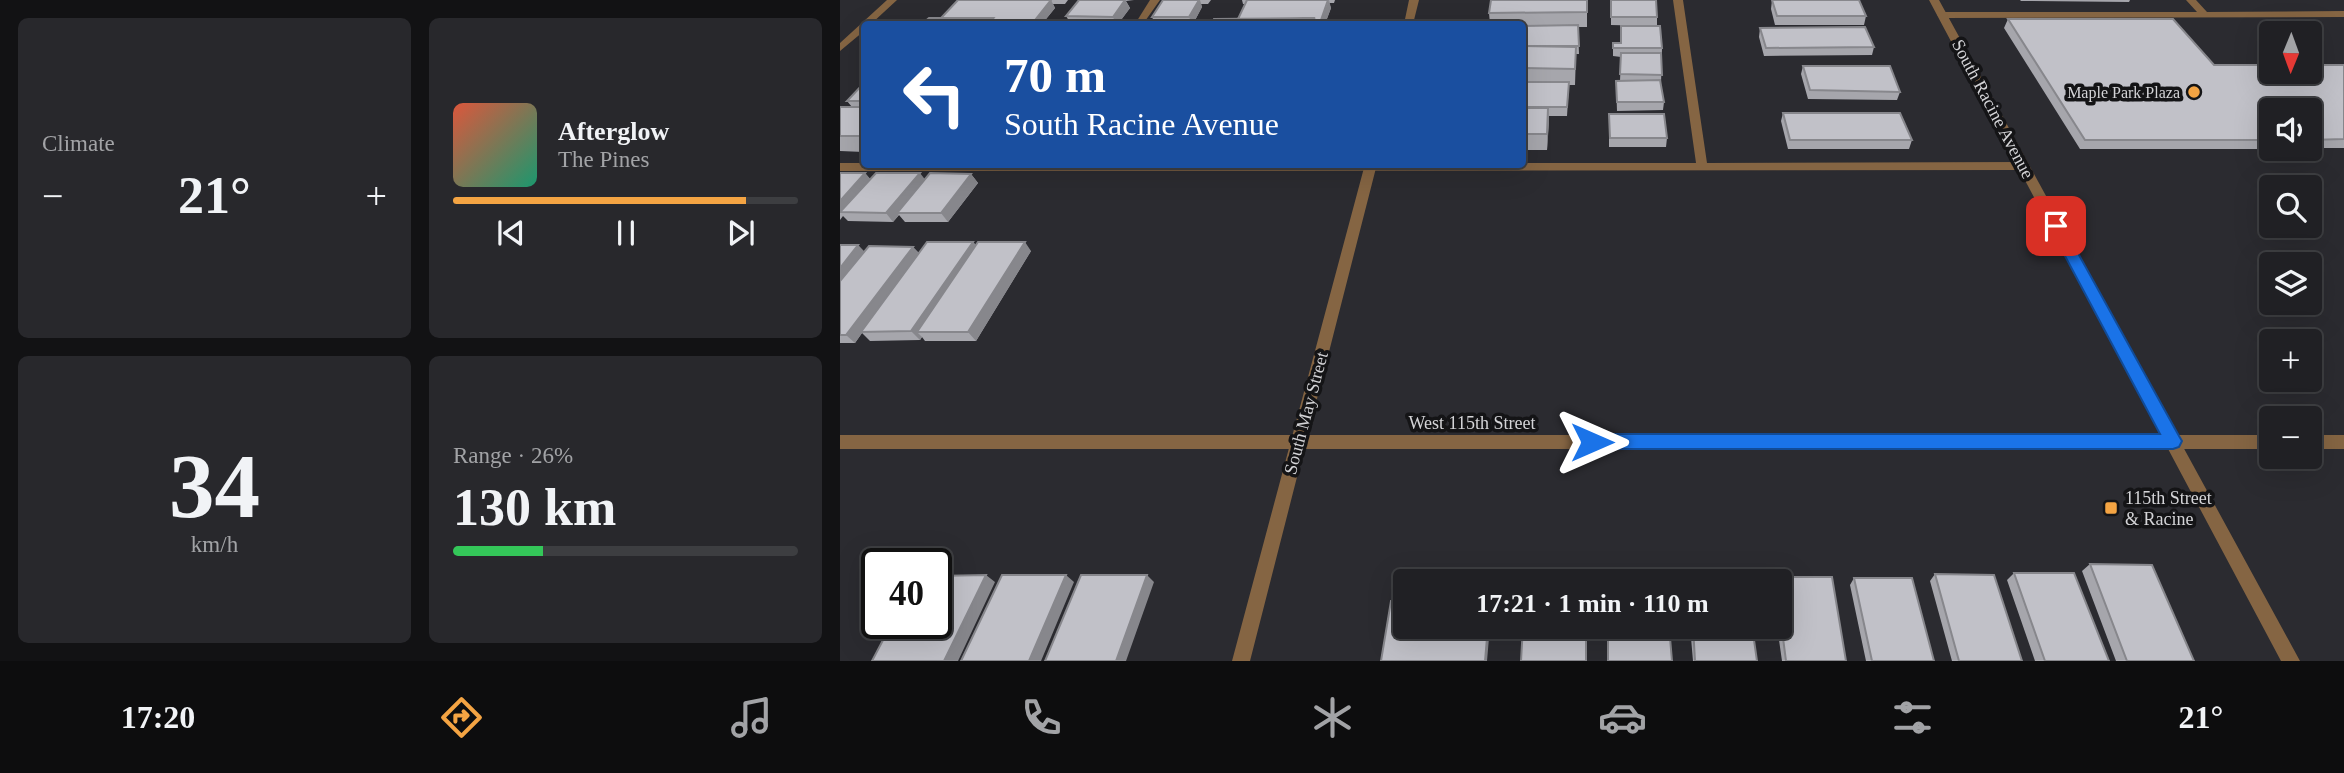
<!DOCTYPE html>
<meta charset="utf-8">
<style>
:root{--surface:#202024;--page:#28282c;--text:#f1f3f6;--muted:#a2a3a6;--line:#3d3e41;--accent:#f4a443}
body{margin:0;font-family:Georgia,serif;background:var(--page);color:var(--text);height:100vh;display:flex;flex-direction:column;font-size:26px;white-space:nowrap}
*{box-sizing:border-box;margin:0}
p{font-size:23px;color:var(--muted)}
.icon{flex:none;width:38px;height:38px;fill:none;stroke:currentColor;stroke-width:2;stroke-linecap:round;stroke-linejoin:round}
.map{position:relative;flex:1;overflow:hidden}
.panel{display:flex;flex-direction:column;gap:18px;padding:18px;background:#121214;width:840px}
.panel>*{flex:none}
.hud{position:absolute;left:21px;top:21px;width:665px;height:147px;border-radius:7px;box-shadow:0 7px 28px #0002,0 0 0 2px var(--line);background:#1a4fa0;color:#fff;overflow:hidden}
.needle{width:46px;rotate:181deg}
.tools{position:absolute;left:1419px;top:21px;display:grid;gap:14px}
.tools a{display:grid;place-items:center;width:63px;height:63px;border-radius:7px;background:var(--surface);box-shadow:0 7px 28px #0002,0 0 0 2px var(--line);font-size:35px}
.speed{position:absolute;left:21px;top:548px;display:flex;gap:14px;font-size:35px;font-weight:700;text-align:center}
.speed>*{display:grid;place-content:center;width:91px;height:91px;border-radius:50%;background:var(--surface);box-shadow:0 7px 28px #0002,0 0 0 2px var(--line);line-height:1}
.speed .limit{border:4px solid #111;border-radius:10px;background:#fff;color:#111}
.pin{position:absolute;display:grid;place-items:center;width:60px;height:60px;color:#fff;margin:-30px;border-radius:14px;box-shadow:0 4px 10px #0006}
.me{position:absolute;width:77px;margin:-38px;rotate:90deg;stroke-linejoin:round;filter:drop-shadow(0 0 5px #0008)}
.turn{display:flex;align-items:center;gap:24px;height:147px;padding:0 28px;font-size:32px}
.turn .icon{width:91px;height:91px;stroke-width:2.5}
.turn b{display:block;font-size:49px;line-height:60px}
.big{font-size:52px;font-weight:700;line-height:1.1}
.panel .widget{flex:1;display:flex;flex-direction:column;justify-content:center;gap:10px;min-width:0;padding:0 24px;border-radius:10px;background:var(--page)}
.panel .dial{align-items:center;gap:0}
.dial b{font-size:91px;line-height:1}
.song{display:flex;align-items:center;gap:21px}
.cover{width:84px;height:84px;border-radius:10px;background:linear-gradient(135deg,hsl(10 70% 55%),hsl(160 70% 35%))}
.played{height:7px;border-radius:4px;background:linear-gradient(90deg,var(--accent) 85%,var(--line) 85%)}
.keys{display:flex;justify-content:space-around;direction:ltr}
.heat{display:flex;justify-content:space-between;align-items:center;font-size:38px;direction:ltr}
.charge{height:10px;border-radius:5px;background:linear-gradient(90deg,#34c759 26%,var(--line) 0)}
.panel .tiles{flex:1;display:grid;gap:18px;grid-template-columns:repeat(2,1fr)}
.trip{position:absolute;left:553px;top:569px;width:399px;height:70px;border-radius:7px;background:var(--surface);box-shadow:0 7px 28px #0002,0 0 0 2px var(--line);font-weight:700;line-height:70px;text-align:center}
.menu{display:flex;height:112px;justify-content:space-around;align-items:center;background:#0d0d0e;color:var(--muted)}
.menu .icon{width:49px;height:49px}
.menu .selected{color:var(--accent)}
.menu b{font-size:32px;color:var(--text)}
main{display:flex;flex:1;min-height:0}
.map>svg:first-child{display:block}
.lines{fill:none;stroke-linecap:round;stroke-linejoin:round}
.service{fill:#856543;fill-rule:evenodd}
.minor{fill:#856543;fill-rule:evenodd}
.tertiary{fill:#856543;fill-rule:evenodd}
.wall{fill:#a6a6ac}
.shaded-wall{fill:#87878c}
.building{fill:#c1c1c8;stroke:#87878c;stroke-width:2}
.route{fill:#1a73e8;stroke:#114b97;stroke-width:2}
.poi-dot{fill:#f4a443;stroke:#141416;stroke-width:2.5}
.labels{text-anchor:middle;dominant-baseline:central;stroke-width:7;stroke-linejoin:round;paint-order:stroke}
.far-poi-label{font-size:16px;fill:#d4d4d7;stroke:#141416;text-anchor:end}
.street-label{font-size:18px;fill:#d4d4d7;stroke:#141416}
.poi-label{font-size:18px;fill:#d4d4d7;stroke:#141416;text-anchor:start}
</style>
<main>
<section class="panel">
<div class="tiles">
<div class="widget"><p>Climate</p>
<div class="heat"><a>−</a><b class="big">21°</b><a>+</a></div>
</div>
<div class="widget">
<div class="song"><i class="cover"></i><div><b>Afterglow</b><p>The Pines</p></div></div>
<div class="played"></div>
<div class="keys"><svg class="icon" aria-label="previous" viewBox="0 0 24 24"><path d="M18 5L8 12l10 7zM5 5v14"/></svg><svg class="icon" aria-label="pause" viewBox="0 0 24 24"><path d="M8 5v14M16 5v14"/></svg><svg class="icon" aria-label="next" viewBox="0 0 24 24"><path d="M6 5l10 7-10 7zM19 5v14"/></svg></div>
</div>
<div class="widget dial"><b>34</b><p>km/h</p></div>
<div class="widget"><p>Range · 26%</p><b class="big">130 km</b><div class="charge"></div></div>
</div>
</section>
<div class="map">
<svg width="1504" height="661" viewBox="0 0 1504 661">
<rect width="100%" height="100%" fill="#2b2b30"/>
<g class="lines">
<path class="service" d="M 310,0 L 320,0 L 303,24 L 295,24 Z
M 833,0 L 843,0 L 867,163 L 1184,162 L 1190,166 L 1184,170 L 0,171 L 0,163 L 682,164 L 682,163 L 856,163 Z
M 1346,0 L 1356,0 L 1367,12 L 1504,11 L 1504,17 L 1102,18 L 1097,15 L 1102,12 L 1357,12 Z"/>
<path class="minor" d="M 47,0 L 57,0 L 31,24 L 24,24 L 24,31 L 0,51 L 0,43 Z
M 569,0 L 579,0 L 573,24 L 564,24 Z
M 1089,0 L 1099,0 L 1460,661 L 1441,661 Z
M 525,164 L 537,164 L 410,661 L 392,661 Z"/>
<path class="tertiary" d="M 0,435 L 1432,435 L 1432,449 L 0,449 Z
M 1470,435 L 1504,435 L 1504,449 L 1470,449 Z"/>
</g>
<path class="wall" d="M 118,0 L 228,0 L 225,4 L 213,4 L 215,8 L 202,24 L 82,24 L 101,18 Z
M 239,0 L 294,0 L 286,1 L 290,8 L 278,24 L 231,24 L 226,16 Z
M 323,0 L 371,0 L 368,4 L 361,4 L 362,7 L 353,24 L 315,24 L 312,17 Z
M 402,0 L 495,0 L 494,3 L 489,3 L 491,8 L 485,24 L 372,24 L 398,19 L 405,4 L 403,4 Z
M 747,0 L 747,27 L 738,27 L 739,54 L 736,54 L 735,85 L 729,85 L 727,116 L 709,116 L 707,150 L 682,150 L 682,24 L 650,24 L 649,13 Z
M 771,0 L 817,17 L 817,26 L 822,48 L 821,84 L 824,102 L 823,110 L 777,111 L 776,81 L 780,81 L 781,57 L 773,56 L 773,43 L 781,43 L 810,26 L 771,25 Z
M 932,0 L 1026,16 L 1024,25 L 935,25 L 931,9 Z
M 1180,0 L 1290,0 L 1289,2 L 1181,1 Z
M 1168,19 L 1374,65 L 1504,65 L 1504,148 L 1470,148 L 1470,110 L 1432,110 L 1432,149 L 1240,149 L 1164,28 Z
M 920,28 L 1034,47 L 1032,55 L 924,56 L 919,37 Z
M 963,66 L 1060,92 L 1057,100 L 968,99 L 961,74 Z
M 24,83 L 24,152 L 0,151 L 0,107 L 12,107 L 7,101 Z
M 943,113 L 1072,140 L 1069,149 L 948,149 L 941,121 Z
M 769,114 L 827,138 L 826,147 L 769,147 Z
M 0,173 L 25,173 L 30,179 L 85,179 L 131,174 L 138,183 L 108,222 L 65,222 L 59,215 L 53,222 L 8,221 L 3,216 L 0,220 Z
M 133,242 L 136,245 L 191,251 L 136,341 L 85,341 L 82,337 L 80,340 L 30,341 L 22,333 L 15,343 L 0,343 L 0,245 L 18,245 L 24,252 L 73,247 L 79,253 Z
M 1250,564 L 1354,661 L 1276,661 L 1242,571 Z
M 1174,573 L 1269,661 L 1195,661 L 1167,580 Z
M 1095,574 L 1182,661 L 1112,661 L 1090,581 Z
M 935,577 L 992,577 L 1006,661 L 942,661 L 937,626 L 940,626 L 940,581 L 934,581 Z
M 1014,578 L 1094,661 L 1026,661 L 1010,585 Z
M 850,626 L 912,626 L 917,661 L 853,661 Z"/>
<path class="shaded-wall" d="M 211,0 L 215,8 L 202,24 L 198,24 L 195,20 Z
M 285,0 L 290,8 L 278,24 L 276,24 L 273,17 Z
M 359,0 L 360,0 L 362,7 L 353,24 L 352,24 L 349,17 Z
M 489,0 L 491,8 L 485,24 L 482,24 L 481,20 Z
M 153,18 L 157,24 L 146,24 Z
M 708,108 L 709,123 L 707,150 L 707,134 Z
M 25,173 L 33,182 L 0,212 L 0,201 Z
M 80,173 L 87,182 L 57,213 L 59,215 L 53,222 L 46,213 Z
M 131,174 L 138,183 L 108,222 L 101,213 Z
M 133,242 L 140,251 L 77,332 L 82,337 L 80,340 L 71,331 Z
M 185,242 L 191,251 L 136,341 L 128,332 Z
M 18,245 L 27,254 L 0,287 L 0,268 Z
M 73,247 L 81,256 L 21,332 L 22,333 L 15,343 L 6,335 Z
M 146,575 L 155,582 L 118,661 L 104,661 Z
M 226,575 L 234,582 L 201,661 L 189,661 Z
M 307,575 L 314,582 L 286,661 L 276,661 Z
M 648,626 L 650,626 L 647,661 L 645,661 Z"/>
<path class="building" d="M 118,0 L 211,0 L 195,20 L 154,20 L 153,18 L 101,18 Z
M 239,0 L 285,0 L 273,17 L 226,16 Z
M 323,0 L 359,0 L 349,17 L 312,17 Z
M 407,0 L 488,0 L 481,20 L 475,20 L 474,18 L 398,19 Z
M 651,0 L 747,0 L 747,12 L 649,13 Z
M 771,0 L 816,0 L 817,17 L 771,17 Z
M 932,0 L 1019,0 L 1026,16 L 937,16 Z
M 89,18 L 153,18 L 146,24 L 82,24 Z
M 474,18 L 472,24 L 372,24 L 374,19 Z
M 1168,19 L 1333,19 L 1374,65 L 1432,65 L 1432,72 L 1470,72 L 1470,65 L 1504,65 L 1504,139 L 1470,140 L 1470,110 L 1432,110 L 1432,140 L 1245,140 Z
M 738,25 L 739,46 L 682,46 L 682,26 Z
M 781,26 L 820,26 L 822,48 L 773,48 L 773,43 L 781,43 Z
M 1025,27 L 1034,47 L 926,48 L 920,28 Z
M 682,46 L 736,47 L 735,69 L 682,68 Z
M 781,53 L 821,53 L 822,75 L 780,74 Z
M 963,66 L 1050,66 L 1060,92 L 970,90 Z
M 820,80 L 824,102 L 777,102 L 776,81 Z
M 682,82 L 729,82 L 727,107 L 682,107 Z
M 24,83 L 24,101 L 7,101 Z
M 0,107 L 24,107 L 24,136 L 0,136 Z
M 682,108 L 708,108 L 707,134 L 682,134 Z
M 943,113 L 1060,113 L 1072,140 L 950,140 Z
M 769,114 L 824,114 L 827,138 L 770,138 Z
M 0,173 L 25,173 L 0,201 Z
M 36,173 L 80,173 L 46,213 L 0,212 Z
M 90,173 L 131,174 L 101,213 L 57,213 Z
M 87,242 L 133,242 L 71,331 L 21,332 Z
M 138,242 L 185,242 L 128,332 L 77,332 Z
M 0,245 L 18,245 L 0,268 Z
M 29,246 L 73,247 L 6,335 L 0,335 L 0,281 Z
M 1250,564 L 1312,565 L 1354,661 L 1287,661 Z
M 1174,573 L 1234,573 L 1269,661 L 1205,661 Z
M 686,574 L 746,574 L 746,581 L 685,581 Z
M 766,574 L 825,574 L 826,581 L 766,581 Z
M 1095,574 L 1154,575 L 1182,661 L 1119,661 Z
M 146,575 L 104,661 L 32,661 L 52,623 L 96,623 L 96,576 Z
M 162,575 L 226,575 L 189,661 L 121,661 Z
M 241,575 L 307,575 L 276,661 L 205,661 Z
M 848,576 L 906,576 L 906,581 L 849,581 Z
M 935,577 L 992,577 L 1006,661 L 946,661 L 940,615 L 940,581 L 935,581 Z
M 1014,578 L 1072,578 L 1094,661 L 1032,661 Z
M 551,601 L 565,602 L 565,626 L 648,626 L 645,661 L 541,661 Z
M 683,626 L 746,626 L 746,661 L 681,661 Z
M 768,626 L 829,626 L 832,661 L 768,661 Z
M 853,626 L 912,626 L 917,661 L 855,661 Z"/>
<path class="route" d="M 1216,221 L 1223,226 L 1339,436 L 1342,441 L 1339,447 L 1333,449 L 752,449 L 746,447 L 743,442 L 746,437 L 752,434 L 1320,434 L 1209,226 Z"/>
<g class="poi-dot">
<circle cx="1354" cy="92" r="7"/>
<rect x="1264" y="501" width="14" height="14" rx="3.5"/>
</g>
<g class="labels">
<g class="far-poi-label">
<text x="1340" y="92">Maple Park Plaza</text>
</g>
<g class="street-label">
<text transform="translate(1153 109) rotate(62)">South Racine Avenue</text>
<text transform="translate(466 413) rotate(-75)">South May Street</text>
<text x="632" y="423">West 115th Street</text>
</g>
<g class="poi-label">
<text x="1285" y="498">115th Street<tspan x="1285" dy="21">&amp; Racine</tspan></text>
</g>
</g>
</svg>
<div class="tools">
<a><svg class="needle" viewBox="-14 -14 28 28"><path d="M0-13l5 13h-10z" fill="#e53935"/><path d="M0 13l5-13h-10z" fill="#a2a3a6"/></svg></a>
<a><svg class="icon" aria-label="sound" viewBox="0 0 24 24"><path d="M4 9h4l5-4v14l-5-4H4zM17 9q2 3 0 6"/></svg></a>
<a><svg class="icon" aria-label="search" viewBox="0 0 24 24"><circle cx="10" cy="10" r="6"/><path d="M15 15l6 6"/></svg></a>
<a><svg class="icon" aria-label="layers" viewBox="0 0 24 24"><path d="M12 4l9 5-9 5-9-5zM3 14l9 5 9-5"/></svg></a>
<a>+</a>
<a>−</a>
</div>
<div class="speed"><div class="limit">40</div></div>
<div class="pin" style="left:1216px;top:226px;background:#d93025"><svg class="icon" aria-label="arrive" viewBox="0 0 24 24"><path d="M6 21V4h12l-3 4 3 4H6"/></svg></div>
<svg class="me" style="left:752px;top:442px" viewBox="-20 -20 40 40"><path d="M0-17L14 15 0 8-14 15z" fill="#1a73e8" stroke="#fff" stroke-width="4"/></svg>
<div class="trip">17:21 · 1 min · 110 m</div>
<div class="hud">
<div class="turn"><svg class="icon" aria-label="left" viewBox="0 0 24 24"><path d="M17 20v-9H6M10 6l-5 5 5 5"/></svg><div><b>70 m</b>South Racine Avenue</div></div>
</div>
</div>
</main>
<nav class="menu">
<b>17:20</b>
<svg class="icon selected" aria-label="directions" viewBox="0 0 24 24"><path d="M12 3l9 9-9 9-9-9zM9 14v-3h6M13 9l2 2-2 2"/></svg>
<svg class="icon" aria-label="music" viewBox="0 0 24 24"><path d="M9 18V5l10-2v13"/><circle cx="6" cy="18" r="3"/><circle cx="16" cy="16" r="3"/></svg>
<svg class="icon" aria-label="phone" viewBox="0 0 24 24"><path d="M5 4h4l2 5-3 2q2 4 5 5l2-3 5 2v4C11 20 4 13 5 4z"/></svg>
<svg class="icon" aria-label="climate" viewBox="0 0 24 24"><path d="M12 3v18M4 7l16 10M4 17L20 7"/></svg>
<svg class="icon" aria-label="car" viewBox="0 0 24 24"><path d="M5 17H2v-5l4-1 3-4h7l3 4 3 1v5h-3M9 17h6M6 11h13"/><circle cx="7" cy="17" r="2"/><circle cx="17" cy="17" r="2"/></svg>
<svg class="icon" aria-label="filters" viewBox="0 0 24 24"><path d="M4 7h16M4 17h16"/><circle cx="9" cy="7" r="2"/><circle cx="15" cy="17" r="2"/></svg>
<b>21°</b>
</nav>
